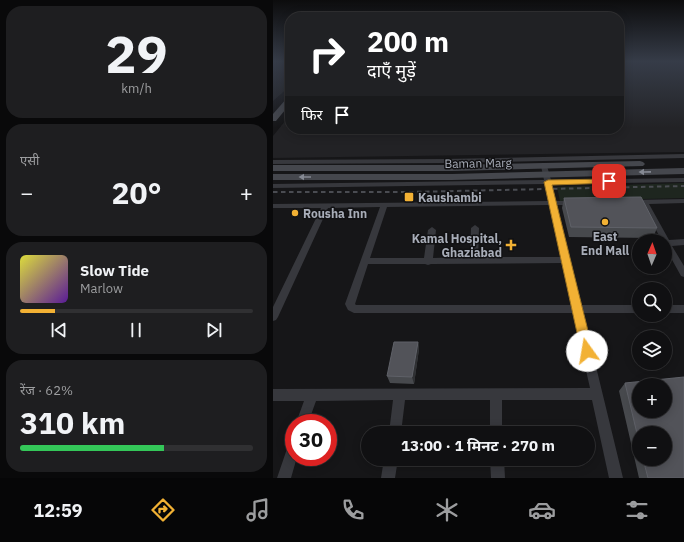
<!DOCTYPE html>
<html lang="hi">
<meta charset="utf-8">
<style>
:root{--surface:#101012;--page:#1e1e20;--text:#f1f3f6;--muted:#9c9d9f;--line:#303032;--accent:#f2b134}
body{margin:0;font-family:"IBM Plex Sans","Noto Sans Devanagari",sans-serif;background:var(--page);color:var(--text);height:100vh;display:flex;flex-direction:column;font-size:15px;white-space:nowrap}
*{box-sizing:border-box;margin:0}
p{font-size:13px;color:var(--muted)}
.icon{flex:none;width:22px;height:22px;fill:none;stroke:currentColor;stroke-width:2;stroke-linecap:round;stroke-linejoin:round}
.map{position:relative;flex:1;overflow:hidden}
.sheet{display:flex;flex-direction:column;gap:6px;padding:6px;background:#09090a;width:273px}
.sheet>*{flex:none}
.guide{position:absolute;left:12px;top:12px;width:339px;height:122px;border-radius:16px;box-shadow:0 2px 10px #0003,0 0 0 1px var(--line);background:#202124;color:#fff;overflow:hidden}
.needle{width:26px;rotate:2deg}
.tools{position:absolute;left:359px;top:234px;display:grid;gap:8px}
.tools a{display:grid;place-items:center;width:40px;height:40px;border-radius:50%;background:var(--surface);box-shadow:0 2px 10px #0003,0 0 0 1px var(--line);font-size:20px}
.speed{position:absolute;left:12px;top:414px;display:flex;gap:8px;font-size:20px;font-weight:700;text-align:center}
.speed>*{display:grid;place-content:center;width:52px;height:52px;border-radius:50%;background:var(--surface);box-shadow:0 2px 10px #0003,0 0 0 1px var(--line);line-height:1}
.speed .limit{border:6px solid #d22;background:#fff;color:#111}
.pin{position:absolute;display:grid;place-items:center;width:34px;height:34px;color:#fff;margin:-17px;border-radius:8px;box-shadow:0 2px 6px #0006}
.me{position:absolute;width:44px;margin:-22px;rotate:347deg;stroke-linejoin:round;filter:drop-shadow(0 0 3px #0008)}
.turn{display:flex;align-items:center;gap:14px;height:84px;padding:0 16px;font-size:18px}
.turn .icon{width:52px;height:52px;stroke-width:2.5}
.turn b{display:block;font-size:28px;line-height:34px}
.then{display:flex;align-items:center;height:38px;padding:0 16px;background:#0003;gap:8px;font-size:15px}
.big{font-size:30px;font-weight:700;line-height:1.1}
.sheet .tile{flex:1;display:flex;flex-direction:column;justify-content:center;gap:6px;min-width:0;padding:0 14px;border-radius:16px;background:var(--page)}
.sheet .dial{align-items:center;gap:0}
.dial b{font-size:52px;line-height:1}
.song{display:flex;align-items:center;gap:12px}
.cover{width:48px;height:48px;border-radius:6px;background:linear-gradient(135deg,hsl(60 70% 55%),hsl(270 70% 35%))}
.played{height:4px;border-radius:2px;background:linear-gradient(90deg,var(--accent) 15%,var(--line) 15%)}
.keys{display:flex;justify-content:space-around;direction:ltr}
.heat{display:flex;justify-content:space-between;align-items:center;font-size:22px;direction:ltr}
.charge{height:6px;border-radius:3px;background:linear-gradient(90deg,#34c759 62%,var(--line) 0)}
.trip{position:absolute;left:88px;top:426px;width:234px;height:40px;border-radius:20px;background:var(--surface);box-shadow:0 2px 10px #0003,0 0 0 1px var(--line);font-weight:700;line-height:40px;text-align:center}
.tabs{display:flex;height:64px;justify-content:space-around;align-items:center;background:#060607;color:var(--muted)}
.tabs .icon{width:28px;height:28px}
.tabs .on{color:var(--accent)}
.tabs b{font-size:18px;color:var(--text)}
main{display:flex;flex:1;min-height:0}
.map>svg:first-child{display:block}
.built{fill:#222225}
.green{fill:#1e261f}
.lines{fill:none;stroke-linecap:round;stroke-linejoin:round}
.street{fill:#37383d;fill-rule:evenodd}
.secondary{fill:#45474d;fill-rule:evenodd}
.rail{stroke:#4a4c52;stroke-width:2;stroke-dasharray:4.5 3.5;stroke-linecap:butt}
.wall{fill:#47494d;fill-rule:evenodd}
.shaded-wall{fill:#2f3033}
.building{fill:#525359;stroke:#5f6168;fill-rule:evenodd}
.oneway{fill:#858993}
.route{fill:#f2b134;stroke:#9d7322}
.poi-dot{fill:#f2b134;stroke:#111113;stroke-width:1.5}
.labels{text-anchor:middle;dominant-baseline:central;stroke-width:3;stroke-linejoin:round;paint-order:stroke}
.street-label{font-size:12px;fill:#a8adb8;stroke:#111113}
.poi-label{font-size:12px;font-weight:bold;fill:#a8adb8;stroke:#111113;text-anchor:start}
</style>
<main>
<section class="sheet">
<div class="tile dial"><b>29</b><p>km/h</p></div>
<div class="tile"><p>एसी</p>
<div class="heat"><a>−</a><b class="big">20°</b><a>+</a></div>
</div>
<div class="tile">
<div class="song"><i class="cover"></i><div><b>Slow Tide</b><p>Marlow</p></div></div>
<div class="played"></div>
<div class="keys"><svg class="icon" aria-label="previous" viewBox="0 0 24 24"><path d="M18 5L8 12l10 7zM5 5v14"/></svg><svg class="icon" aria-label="pause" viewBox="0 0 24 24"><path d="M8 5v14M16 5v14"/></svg><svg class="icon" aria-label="next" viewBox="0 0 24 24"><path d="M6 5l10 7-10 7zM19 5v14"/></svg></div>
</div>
<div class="tile"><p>रेंज · 62%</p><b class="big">310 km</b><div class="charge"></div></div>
</section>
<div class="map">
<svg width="411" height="478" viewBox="0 0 411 478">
<rect width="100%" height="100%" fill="#161618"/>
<path class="built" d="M 0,61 L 17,61 L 17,86 L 0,101 Z
M 346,61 L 411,61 L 411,152 L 0,158 L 0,136 L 17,115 L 17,129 L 346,129 Z"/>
<path class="green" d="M 411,183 L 411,198 L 287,201 L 284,187 Z"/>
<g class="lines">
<path class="street" d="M 411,154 L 411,158 L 172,163 L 0,164 L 0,160 L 172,159 Z
M 271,164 L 274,166 L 278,180 L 411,178 L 411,182 L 279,184 L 283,201 L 301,201 L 305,203 L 301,205 L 284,205 L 308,305 L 366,305 L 366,313 L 310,313 L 350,478 L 336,478 L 319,400 L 229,400 L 229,433 L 217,433 L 217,400 L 132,400 L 128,433 L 116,433 L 120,400 L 43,401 L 35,423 L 23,423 L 31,401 L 0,401 L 0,389 L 317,388 L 300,313 L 81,313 L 75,310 L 72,304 L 107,207 L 55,208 L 5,317 L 3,320 L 0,321 L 0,307 L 48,208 L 0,208 L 0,204 L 276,201 L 272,184 L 0,188 L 0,184 L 271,180 L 268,166 ZM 276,205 L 288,257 L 205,257 L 206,228 L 202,225 L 198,228 L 197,257 L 160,258 L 163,230 L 159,227 L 155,230 L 151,258 L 97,258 L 114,207 ZM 289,263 L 298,305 L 83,305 L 82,304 L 95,264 L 152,264 L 155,265 L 158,264 Z
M 411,199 L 411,203 L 376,204 L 396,240 L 411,239 L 411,245 L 399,246 L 411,266 L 411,277 L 408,276 L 392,247 L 392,241 L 389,241 L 369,204 L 361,204 L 357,202 L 361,200 Z
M 392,305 L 411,305 L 411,313 L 392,313 Z
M 21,442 L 21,457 L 24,457 L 18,478 L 4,478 L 16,443 Z
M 111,459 L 125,459 L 122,478 L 108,478 Z
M 217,459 L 231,459 L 232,478 L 218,478 Z"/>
<path class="secondary" d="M 14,98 L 17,98 L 17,104 L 3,121 L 0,121 L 0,114 Z
M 367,161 L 370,162 L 372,164 L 370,166 L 179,171 L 0,171 L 0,165 L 179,165 Z
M 411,168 L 411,174 L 179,180 L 0,180 L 0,174 L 179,174 Z"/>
<path class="rail" d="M 0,192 L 137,192 L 411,186"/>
</g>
<path class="wall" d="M 291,198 L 384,228 L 380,238 L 296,237 L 289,208 Z
M 145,342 L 146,349 L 141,384 L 117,383 L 114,376 Z
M 352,383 L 411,478 L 366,478 L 346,391 ZM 366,433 L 392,459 L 366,459 Z"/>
<path class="shaded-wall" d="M 145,342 L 146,349 L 141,384 L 139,377 Z"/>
<path class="building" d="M 368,197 L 384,228 L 298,227 L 291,198 Z
M 121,342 L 145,342 L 139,377 L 114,376 Z
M 411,377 L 411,478 L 375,478 L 370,459 L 392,459 L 392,433 L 366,433 L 366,442 L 352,383 ZM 366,385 L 392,385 L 392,411 L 366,411 Z"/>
<defs><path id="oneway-solid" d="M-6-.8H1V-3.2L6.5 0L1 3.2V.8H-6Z"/></defs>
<g class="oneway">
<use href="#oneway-solid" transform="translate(372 172) rotate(179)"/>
<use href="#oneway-solid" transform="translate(32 177) rotate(-180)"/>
</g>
<linearGradient id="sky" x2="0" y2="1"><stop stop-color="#0c0c0d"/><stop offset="0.48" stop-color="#363c48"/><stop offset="1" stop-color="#363c48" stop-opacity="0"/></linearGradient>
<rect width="411" height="128" fill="url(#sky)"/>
<path class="route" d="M 336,179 L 338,180 L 338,183 L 279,185 L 320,351 L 319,355 L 314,357 L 310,355 L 308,351 L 271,182 L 275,180 Z"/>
<g class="poi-dot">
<rect x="131" y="192" width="10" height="10" rx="2"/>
<circle cx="22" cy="213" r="4"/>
<circle cx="332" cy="222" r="4"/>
<path d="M236 239h4v4h4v4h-4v4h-4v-4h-4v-4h4z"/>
</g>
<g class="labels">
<g class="street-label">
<text transform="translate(205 163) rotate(-1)">Baman Marg</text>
</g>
<g class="poi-label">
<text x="145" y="197">Kaushambi</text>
<text x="30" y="213">Rousha Inn</text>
<text x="332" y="236" text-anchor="middle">East<tspan x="332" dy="14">End Mall</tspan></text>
<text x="229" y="238" text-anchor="end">Kamal Hospital,<tspan x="229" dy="14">Ghaziabad</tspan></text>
</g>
</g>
</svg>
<div class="tools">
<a><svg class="needle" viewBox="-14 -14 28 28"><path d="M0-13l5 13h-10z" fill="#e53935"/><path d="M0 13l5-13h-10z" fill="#9c9d9f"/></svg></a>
<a><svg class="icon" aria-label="search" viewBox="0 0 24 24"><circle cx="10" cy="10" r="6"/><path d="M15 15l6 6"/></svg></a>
<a><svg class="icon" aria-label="layers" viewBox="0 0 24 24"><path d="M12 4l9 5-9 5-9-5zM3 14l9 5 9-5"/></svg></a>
<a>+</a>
<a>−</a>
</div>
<div class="speed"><div class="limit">30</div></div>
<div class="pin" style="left:336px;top:181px;background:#d93025"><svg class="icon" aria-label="arrive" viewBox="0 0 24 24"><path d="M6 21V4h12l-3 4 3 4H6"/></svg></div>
<svg class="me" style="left:314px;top:351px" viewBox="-20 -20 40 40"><circle r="19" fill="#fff"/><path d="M0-13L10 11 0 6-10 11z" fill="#f2b134"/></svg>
<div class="trip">13:00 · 1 मिनट · 270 m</div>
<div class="guide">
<div class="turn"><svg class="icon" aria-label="right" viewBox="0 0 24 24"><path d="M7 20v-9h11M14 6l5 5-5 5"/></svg><div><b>200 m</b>दाएँ मुड़ें</div></div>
<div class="then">फिर<svg class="icon" aria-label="arrive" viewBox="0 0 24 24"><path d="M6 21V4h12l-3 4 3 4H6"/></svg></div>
</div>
</div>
</main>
<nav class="tabs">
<b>12:59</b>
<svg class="icon on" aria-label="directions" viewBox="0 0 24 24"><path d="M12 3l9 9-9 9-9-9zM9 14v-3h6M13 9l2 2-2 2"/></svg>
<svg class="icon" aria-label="music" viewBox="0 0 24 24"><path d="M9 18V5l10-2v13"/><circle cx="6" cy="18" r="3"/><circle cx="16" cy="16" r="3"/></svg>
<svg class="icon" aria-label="phone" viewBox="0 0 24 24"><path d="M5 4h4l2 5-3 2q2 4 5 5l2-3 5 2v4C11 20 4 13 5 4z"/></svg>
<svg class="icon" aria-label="climate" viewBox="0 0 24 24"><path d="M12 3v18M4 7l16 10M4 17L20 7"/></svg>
<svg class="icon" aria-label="car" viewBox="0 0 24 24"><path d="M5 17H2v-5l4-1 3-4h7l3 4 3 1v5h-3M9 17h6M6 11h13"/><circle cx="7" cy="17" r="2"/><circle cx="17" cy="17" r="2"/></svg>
<svg class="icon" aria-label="filters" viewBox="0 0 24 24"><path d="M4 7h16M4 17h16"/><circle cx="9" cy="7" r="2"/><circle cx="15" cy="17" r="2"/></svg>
</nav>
